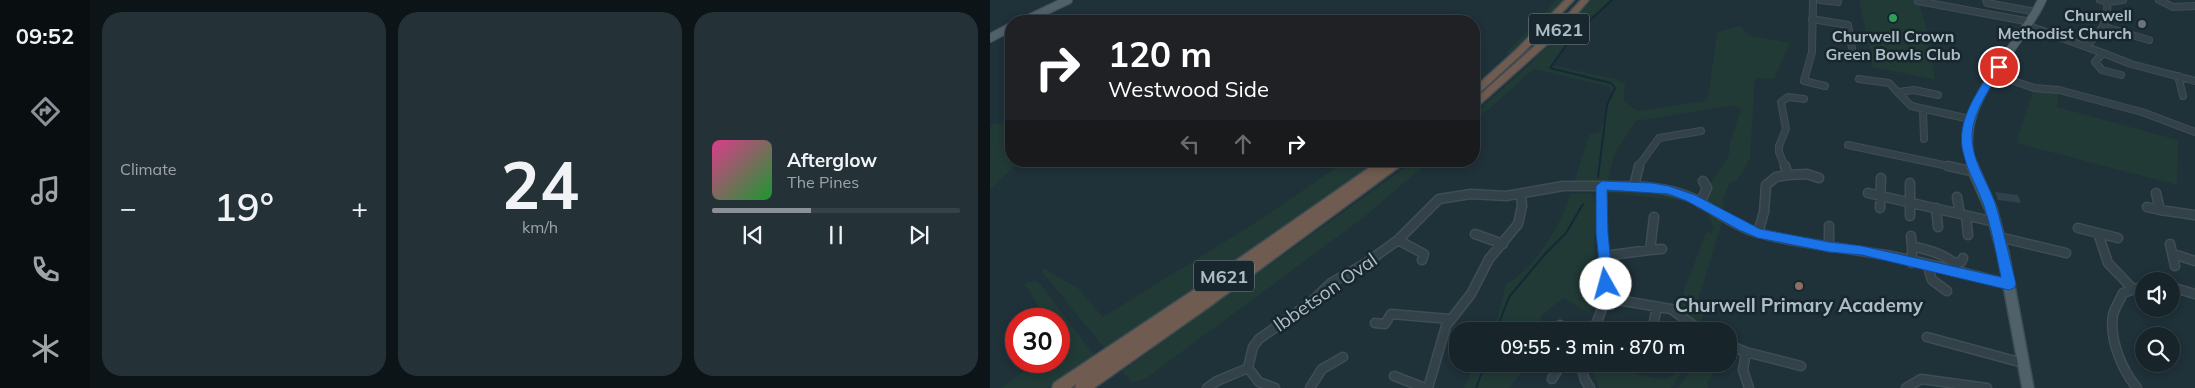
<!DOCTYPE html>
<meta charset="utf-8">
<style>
:root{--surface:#17252b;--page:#243137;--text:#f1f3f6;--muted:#9ea5a9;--line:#364247;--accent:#8c9099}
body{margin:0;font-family:Mulish,sans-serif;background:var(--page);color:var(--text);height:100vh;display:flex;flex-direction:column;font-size:19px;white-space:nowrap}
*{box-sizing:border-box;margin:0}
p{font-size:16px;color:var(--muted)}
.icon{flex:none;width:28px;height:28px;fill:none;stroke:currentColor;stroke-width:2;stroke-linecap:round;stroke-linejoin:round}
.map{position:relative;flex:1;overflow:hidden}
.details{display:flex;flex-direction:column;gap:12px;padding:12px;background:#0d1418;width:900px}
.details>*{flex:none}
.banner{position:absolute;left:15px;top:15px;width:475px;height:152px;border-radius:20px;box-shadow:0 2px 8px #0003,0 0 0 1px var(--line);background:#202124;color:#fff;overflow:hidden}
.tools{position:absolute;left:1145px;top:272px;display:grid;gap:10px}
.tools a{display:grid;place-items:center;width:45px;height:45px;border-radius:50%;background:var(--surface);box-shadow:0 2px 8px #0003,0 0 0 1px var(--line);font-size:25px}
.speed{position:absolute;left:15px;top:308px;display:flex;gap:10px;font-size:25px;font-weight:700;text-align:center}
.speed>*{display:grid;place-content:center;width:65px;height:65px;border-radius:50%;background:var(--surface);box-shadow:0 2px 8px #0003,0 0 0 1px var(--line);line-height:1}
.speed .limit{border:8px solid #d22;background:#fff;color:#111}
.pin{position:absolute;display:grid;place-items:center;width:42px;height:42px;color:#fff;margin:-21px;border:2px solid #fff;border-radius:50%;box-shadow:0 1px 5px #0007}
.me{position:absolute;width:55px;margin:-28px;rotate:353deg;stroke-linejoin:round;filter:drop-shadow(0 0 4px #0008)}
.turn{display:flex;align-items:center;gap:18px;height:105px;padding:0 20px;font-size:22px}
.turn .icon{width:65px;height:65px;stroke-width:2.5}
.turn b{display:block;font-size:35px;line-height:42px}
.lanes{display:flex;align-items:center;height:48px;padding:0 20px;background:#0003;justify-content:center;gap:25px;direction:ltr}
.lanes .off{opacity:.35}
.big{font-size:38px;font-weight:600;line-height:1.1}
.details .widget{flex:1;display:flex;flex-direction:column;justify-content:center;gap:8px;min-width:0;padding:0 18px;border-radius:20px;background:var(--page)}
.details .dial{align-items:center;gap:0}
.dial b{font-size:65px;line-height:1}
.song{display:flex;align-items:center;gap:15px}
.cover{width:60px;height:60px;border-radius:8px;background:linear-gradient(135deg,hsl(330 70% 55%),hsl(130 70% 35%))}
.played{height:5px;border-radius:2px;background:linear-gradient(90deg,var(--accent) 40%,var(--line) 40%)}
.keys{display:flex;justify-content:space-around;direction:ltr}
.heat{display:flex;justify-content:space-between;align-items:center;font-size:28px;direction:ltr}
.details .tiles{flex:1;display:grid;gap:12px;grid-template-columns:repeat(3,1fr)}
.trip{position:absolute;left:459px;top:322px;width:288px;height:50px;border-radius:20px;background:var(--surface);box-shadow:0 2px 8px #0003,0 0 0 1px var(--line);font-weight:600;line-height:50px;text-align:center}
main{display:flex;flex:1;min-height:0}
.tab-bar{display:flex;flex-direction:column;width:90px;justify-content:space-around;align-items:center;background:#090f11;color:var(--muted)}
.tab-bar .icon{width:35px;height:35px}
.tab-bar .current{color:var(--accent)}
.tab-bar b{font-size:22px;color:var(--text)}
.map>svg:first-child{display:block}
.green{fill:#213a36}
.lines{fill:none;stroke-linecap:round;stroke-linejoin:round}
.stream{stroke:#132a36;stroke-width:2}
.building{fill:#2e434d}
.minor-far1-casing{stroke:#3f4d55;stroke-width:8}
.minor-casing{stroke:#3f4d55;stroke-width:11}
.major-far1-casing{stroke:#3f4d55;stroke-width:10}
.major-casing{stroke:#3f4d55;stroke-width:14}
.highway-casing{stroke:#3d4c53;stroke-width:3}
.minor-far1{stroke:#334249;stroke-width:6}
.minor{stroke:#334249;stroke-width:8}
.major-far1{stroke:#506169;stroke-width:8}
.major{stroke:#506169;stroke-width:11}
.highway{fill:#6f5b4f;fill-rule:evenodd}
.route{fill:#1a73e8;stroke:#114b97}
.leisure-dot{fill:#2e9e5b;stroke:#18262d;stroke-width:2}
.worship-dot{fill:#6b7280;stroke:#18262d;stroke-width:2}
.education-dot{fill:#8d6e63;stroke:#18262d;stroke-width:2}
.labels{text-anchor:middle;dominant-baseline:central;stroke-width:5;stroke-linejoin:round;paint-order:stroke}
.far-poi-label{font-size:16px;font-weight:bold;fill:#adbdc6;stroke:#18262d;text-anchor:end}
.shield{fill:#18262d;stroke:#809098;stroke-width:1}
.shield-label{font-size:18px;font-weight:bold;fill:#adbdc6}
.street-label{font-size:19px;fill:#adbdc6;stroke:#18262d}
.poi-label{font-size:19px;font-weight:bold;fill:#adbdc6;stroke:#18262d}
</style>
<main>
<nav class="tab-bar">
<b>09:52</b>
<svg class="icon current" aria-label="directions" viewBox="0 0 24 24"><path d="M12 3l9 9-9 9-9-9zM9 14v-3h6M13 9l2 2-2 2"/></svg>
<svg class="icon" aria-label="music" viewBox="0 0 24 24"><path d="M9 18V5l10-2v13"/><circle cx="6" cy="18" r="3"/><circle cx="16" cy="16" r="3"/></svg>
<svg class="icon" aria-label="phone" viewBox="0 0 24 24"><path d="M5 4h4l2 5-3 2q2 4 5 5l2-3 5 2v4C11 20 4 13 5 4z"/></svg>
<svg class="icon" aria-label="climate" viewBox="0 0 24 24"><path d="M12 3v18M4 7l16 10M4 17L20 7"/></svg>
</nav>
<section class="details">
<div class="tiles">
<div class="widget"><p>Climate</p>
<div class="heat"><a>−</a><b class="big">19°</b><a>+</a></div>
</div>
<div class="widget dial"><b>24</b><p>km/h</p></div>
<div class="widget">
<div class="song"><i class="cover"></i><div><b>Afterglow</b><p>The Pines</p></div></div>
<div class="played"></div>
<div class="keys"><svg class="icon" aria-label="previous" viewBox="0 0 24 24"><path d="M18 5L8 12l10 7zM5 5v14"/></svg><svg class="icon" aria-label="pause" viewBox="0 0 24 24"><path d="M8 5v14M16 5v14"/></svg><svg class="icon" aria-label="next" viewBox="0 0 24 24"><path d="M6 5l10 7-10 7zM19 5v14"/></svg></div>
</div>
</div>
</section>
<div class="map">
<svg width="1205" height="388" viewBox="0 0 1205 388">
<rect width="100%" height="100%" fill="#1f3139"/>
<path class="green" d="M 566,0 L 576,0 L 521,55 L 516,53 Z
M 602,0 L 620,0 L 584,33 L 561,65 L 625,79 L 635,84 L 634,101 L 647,111 L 715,101 L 718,98 L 727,32 L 751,26 L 758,35 L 800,43 L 784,79 L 765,78 L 760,159 L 747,180 L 739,184 L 733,200 L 733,208 L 715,198 L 719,185 L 739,156 L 740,142 L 751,110 L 745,105 L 646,121 L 624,155 L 618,181 L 584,182 L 599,135 L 610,132 L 622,91 L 619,87 L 544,69 L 484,122 L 484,114 L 538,66 Z
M 869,0 L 928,0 L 937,30 L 945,80 L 883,67 Z
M 1044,88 L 1069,90 L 1067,107 L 1188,140 L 1187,185 L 1026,143 Z
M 21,123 L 21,161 L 30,161 L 0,190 L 0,127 L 3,124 Z
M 356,161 L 388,161 L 115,349 L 52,272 L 54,268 L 89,289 L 113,317 L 271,219 Z
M 424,161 L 440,161 L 373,218 L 155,379 L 142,383 L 132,371 Z
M 621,189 C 648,189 672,189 697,201 L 618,193 Z
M 602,193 L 606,207 L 604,246 L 607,299 L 599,313 L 573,298 L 551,316 L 547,331 L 504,331 L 516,284 C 545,268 571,226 580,194 Z
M 718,214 L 732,222 L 706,307 L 715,310 L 710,326 L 688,307 L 716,232 L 722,233 L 723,227 Z
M 46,281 L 51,285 L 105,356 L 58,388 L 11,388 L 47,361 L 69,361 L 69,319 L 55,319 L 37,287 L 34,285 L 38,282 Z
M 484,364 L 538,364 L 519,388 L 474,388 Z
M 599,364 L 642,364 L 646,374 C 666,378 680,387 691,364 L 698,364 L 681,388 L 609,388 Z
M 705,364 L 720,364 L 722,377 L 717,382 L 718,388 L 688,388 Z"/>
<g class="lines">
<path class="stream" d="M 608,177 L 617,105 L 625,88 L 621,83 L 560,68 L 582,37 L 622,0
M 506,331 L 519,297 L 555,254 L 576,233 L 593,204
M 486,388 L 495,364"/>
</g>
<path class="building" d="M 1005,192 L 1028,195 L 1031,203 L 1008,200 Z"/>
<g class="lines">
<defs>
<path id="minor-far1" d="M 823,0 L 822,52 L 814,81 L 835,86
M 830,0 L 848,2
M 996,0 L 997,3 L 1047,12
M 1110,0 L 1117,2 L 1133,0
M 1169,0 L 1183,7 L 1205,6
M 928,1 L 1041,22
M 822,19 L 858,25 L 862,48
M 1039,26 L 1113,53
M 1115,27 L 1159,40
M 1096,46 C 1110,33 1119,22 1117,2
M 1003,74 L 1044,88 L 1069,90 L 1152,112 L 1205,132
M 1131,75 L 1112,70 L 1105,62 L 1113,53 L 1141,64 L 1205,81
M 1188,76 L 1193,96
M 869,79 L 899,83 L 921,106 L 980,119
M 908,92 L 924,90 L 948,95
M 933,110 L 934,139
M 858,145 L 963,167
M 648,167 L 669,138 L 711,131
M 795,167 L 789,152 L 789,146 L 796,129 L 791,102 L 798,97 L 814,99"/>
<path id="minor" d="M 958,166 L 985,172
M 798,175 L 817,174 L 829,178
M 920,183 L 920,216
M 644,186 L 649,166
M 878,193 L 1005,222
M 1166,193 L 1170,210 L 1205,215
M 967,197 L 970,214
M 710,203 L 717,188 L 713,181
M 1157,207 L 1170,210
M 890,208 L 891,178
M 946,208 L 948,227
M 976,216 L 978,235
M 839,226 L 839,247
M 1088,228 L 1128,238
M 768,233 L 774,212 L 776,185 L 786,177 L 798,175 L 795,166
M 1108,233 L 1118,263 L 1142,288
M 485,234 L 513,244
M 921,236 L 922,246
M 1009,237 L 1076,253
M 408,240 L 434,254 L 432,260
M 1180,244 L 1185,266
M 660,250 L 672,249
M 1183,254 L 1205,261
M 613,256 L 660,250 L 664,217
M 922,263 L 922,246 C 932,249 944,251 953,256 C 961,259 961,264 971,262 L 973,258
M 938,267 L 942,280 L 957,291
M 1181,287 L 1205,294
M 616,298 L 681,309 L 711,331
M 385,323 L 395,324 L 401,314 L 460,319
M 570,325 L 575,331
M 601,331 L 607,322 L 616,298 L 612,233 L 612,186 C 642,186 674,185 702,198 C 724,209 745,227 769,233 C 808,244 849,247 889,254 C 933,261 976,274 1019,284
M 662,331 L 667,307
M 937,337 L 1033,363
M 738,345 L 756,352 L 811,366
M 756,352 L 753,370 L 759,388
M 568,364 L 570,366 L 588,364
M 591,364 L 595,380 L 600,388
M 404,376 L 435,388
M 562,379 L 570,366
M 217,388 L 227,381 L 258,368
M 285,388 L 269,382 L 258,368 L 263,347 L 269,339 L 320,303 L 341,283 L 376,263 L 408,240 L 449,199 L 481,194 L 516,196 L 573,186 L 612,186
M 320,388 L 332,369 L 353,357
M 438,388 L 456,326 L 481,294 L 499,259 L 528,224 L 532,206 L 531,194
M 916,388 L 931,379 L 997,388
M 1147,388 C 1132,370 1119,339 1123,315 C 1125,307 1130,300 1133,293 L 1154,286"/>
<path id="major-far1" d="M 34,21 L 78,0
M 0,38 L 21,27
M 983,167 C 960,105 1027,53 1052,0"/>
<path id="major" d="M 982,166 L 1001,209 L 1013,253 L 1038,388"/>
<path id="highway" d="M 575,0 L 584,0 L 533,53 L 487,95 L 484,96 L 484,88 L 527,49 Z
M 591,0 L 599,0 L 573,30 L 487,107 L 484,108 L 484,100 L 567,26 Z
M 389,161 L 402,161 L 401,164 L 404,161 L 417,161 L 219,307 L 104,388 L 85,388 L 86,384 L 81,388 L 62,388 L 64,383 L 202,291 Z"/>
</defs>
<use href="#minor-far1" class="minor-far1-casing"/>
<use href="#minor" class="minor-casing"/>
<use href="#major-far1" class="major-far1-casing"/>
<use href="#major" class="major-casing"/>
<use href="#highway" class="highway-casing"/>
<use href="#minor-far1" class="minor-far1"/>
<use href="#minor" class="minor"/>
<use href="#major-far1" class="major-far1"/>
<use href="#major" class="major"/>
<use href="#highway" class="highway"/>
</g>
<path class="route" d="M 1009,64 L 1013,67 C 1001,87 982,112 982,137 C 982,162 1000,185 1007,209 C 1014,234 1020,259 1026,284 L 1024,288 L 1019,290 L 872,255 L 839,252 L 768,238 L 749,230 L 697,201 L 678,194 L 617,190 L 618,233 L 623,284 L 621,288 L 616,289 L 612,288 L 606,233 L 606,186 L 612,181 L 662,183 L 679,186 L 705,195 L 770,229 L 839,242 L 872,246 L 1011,277 C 1006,254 1002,229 994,206 C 988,188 977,171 973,152 C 965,121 989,89 1005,65 Z"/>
<circle class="leisure-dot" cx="903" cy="18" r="5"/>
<circle class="worship-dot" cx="1152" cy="24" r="5"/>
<circle class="education-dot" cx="809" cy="286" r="5"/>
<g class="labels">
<g class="far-poi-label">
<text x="1142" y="15">Churwell<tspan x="1142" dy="18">Methodist Church</tspan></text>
<text x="903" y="36" text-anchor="middle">Churwell Crown<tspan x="903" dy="18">Green Bowls Club</tspan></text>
</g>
<g class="shield">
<rect x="539" y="13.5" width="60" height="31" rx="4"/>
<rect x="204" y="260.5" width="60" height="31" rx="4"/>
</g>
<g class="shield-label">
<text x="569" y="29">M621</text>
<text x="234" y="276">M621</text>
</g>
<g class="street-label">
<text transform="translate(335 292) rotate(-35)">Ibbetson Oval</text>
</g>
<g class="poi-label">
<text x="809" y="305">Churwell Primary Academy</text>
</g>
</g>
</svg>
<div class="tools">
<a><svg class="icon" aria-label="sound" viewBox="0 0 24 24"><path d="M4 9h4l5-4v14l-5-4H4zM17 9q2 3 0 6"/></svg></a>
<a><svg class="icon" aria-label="search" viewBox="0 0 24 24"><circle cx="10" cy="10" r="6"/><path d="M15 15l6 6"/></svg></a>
</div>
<div class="speed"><div class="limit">30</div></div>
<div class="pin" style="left:1009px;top:67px;background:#d93025"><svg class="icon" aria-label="arrive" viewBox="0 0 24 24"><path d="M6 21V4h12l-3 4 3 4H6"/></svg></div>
<svg class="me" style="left:616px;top:284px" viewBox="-20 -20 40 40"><circle r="19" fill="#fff"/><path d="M0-13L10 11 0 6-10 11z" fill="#1a73e8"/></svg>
<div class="trip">09:55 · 3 min · 870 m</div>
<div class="banner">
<div class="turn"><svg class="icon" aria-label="right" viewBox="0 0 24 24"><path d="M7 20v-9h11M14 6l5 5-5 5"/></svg><div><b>120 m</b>Westwood Side</div></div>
<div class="lanes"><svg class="icon off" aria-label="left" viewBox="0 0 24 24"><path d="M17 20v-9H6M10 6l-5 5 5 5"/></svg><svg class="icon off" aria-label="ahead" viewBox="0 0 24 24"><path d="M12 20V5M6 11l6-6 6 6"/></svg><svg class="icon" aria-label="right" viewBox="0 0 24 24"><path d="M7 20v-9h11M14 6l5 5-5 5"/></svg></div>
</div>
</div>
</main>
